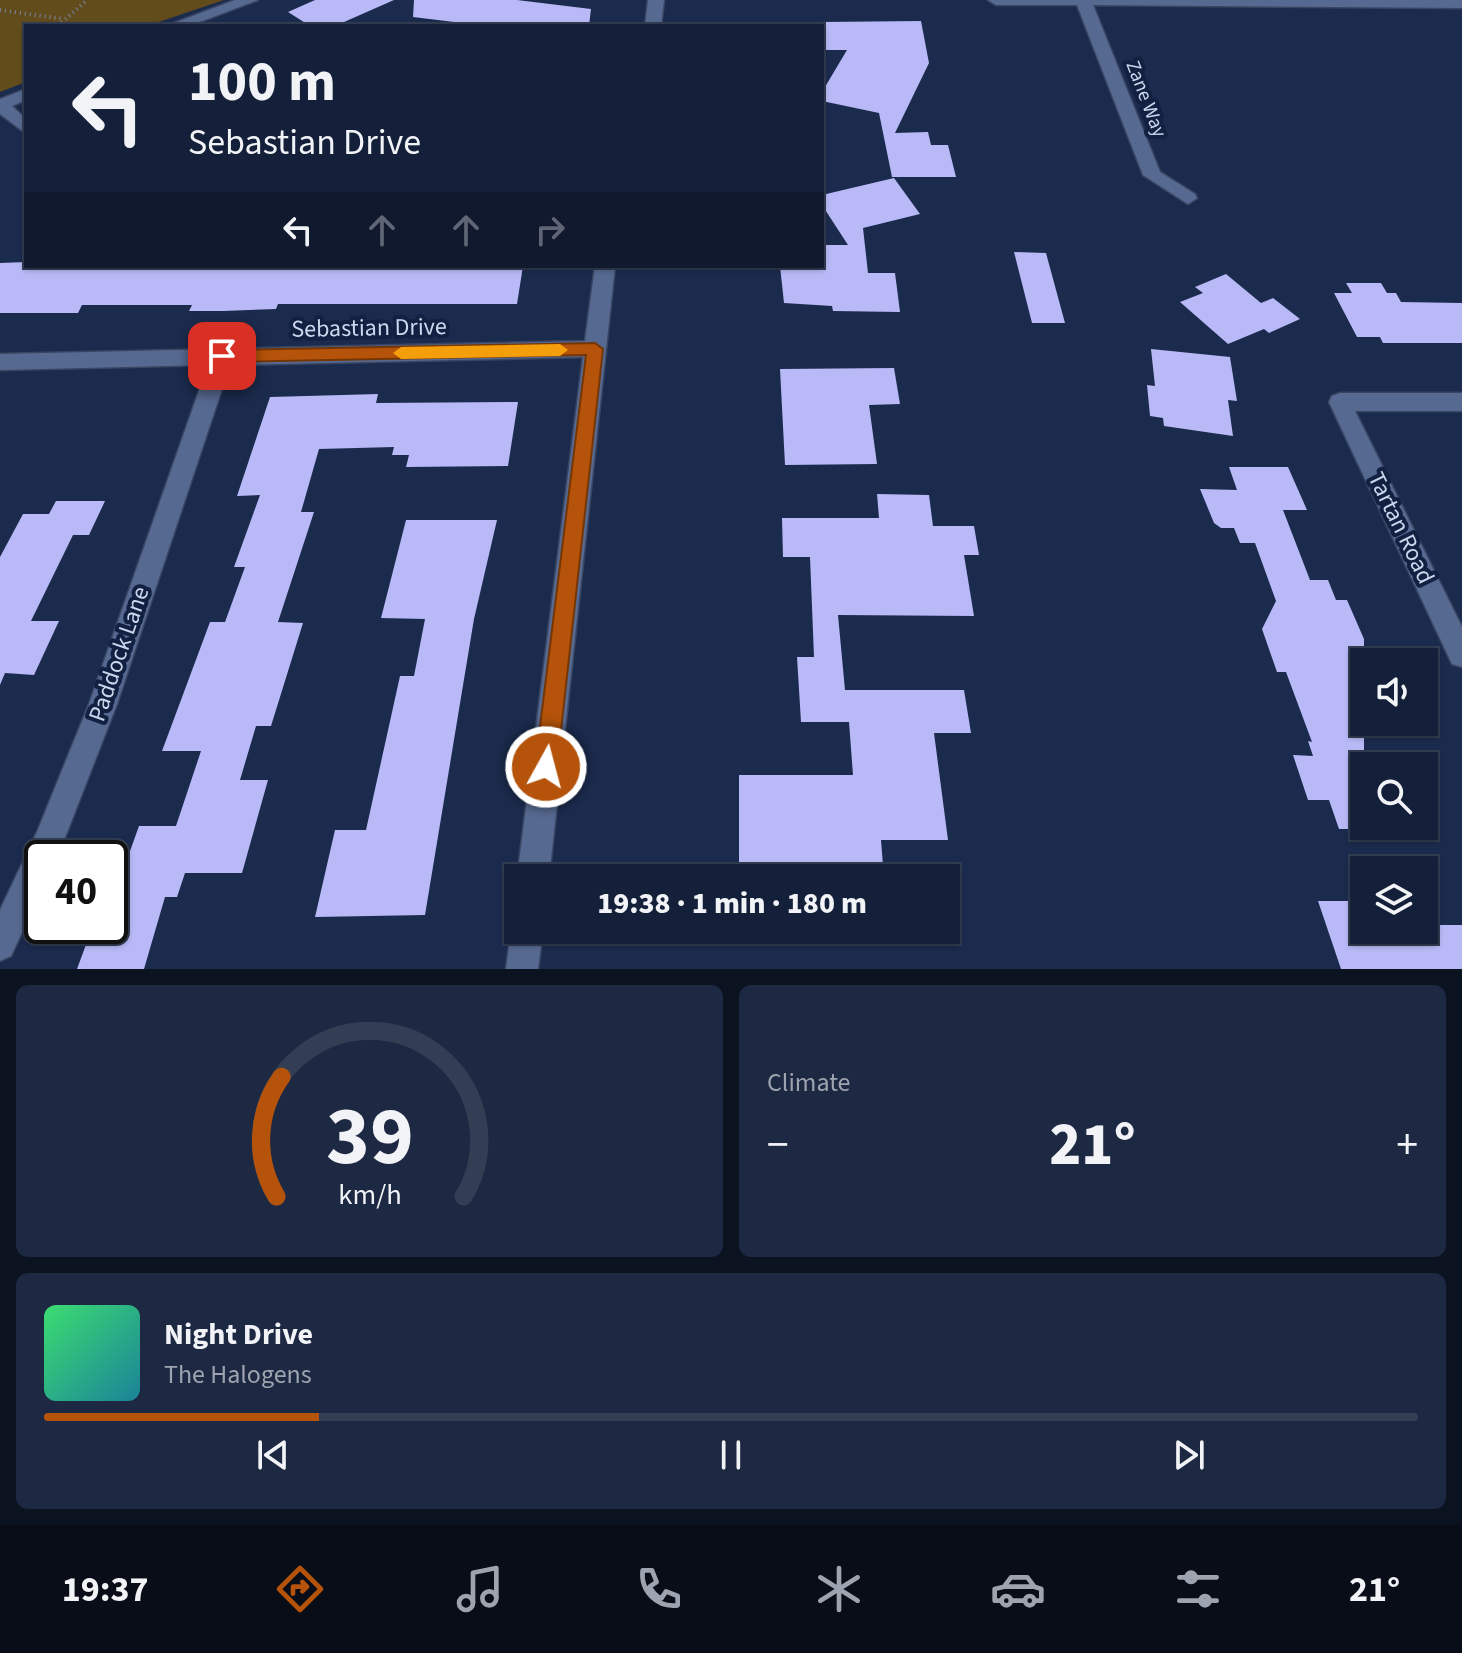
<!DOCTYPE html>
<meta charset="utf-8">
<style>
:root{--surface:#14203a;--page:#1d2842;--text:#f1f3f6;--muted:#9da3af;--line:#333e54;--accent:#b45309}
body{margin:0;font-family:"Source Sans 3",sans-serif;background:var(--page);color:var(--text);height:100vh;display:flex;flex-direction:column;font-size:30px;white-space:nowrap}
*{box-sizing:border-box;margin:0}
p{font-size:26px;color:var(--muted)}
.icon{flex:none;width:44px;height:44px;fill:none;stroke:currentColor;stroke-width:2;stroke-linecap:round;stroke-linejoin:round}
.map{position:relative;height:969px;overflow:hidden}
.details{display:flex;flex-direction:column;gap:16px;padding:16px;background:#0b1220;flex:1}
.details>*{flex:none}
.hud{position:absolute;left:24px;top:24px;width:800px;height:244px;border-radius:0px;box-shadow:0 2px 6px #0004,0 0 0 2px var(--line);background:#14203a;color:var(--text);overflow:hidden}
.fabs{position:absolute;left:1350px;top:648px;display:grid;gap:16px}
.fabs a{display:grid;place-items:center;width:88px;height:88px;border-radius:0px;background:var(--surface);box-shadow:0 2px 6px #0004,0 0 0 2px var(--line);font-size:40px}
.speed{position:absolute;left:24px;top:840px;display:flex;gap:16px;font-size:40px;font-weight:700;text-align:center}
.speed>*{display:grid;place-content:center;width:104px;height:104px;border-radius:50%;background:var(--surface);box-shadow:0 2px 6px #0004,0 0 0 2px var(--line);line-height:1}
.speed .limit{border:4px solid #111;border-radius:12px;background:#fff;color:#111}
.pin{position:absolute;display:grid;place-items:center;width:68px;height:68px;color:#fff;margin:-34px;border-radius:16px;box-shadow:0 4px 12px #0006}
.me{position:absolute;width:88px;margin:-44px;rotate:7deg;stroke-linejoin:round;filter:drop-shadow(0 0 6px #0008)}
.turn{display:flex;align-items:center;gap:28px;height:168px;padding:0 32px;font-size:36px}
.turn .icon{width:104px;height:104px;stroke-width:2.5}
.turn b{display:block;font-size:56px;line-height:68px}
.lanes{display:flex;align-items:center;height:76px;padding:0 32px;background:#0003;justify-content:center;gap:40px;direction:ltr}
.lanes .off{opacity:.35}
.big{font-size:60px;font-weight:800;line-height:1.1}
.details .tile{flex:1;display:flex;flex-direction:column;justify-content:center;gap:12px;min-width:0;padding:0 28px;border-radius:12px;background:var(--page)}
.details .dial{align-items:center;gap:0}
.dial svg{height:208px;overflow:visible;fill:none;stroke:var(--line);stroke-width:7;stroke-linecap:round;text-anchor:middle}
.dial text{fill:var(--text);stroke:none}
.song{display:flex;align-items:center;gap:24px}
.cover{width:96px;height:96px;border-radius:12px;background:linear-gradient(135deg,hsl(140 70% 55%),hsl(190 70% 35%))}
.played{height:8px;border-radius:4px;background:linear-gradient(90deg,var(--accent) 20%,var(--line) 20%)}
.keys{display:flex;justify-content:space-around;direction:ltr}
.heat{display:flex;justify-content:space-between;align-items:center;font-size:44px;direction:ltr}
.details .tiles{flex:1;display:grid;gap:16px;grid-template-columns:1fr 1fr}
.tile:last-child{grid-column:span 2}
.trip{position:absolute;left:504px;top:864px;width:456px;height:80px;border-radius:0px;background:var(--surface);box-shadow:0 2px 6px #0004,0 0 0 2px var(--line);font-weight:800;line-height:80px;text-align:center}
.dock{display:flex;height:128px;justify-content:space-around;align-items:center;background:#080d17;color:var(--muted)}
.dock .icon{width:56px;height:56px}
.dock .active{color:var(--accent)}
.dock b{font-size:36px;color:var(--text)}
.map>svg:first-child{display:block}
.green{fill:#624c1c}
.building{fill:#b8b9f6}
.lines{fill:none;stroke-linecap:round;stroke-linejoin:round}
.minor-casing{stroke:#394562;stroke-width:3}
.path{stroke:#7986a2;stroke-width:4;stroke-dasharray:1 4;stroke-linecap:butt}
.minor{fill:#566990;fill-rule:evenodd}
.route{fill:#b45309;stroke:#753606;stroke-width:2}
.slow{fill:#f59e0b}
.labels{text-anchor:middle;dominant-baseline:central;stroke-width:8;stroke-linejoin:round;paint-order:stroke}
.far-street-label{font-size:20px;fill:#ccd7ed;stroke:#122142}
.street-label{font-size:24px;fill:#ccd7ed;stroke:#122142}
</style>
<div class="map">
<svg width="1462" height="969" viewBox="0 0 1462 969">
<rect width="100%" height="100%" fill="#1b2b4d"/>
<path class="green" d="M 0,0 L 224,0 L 147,26 L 26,26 L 26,82 L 0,92 Z"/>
<path class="building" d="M 315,0 L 394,0 L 335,26 L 310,26 L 288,12 Z
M 414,0 L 517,0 L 591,9 L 589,26 L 487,26 L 413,17 Z
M 921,21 L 929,63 L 895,133 L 928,132 L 931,145 L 948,145 L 956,177 L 892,177 L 879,113 L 822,101 L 822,92 L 847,50 L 822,50 L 822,22 Z
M 894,178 L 920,214 L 863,228 L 868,273 L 895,273 L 900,312 L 833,311 L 832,306 L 784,303 L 780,266 L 822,266 L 822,245 L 848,245 L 822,205 L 822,195 Z
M 1014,252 L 1046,253 L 1065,323 L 1032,323 Z
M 26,262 L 26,266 L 523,266 L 517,304 L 278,304 L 276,309 L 223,311 L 189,311 L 192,305 L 82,305 L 78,313 L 0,313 L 0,263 Z
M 1226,274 L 1261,303 L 1273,298 L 1300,319 L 1269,333 L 1264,329 L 1228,344 L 1180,302 L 1203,293 L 1195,287 Z
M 1346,283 L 1381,283 L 1387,293 L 1396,293 L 1401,302 L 1462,303 L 1462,343 L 1383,343 L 1380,337 L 1357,337 L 1334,293 L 1352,293 Z
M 1151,349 L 1230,357 L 1237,401 L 1228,400 L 1233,436 L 1164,426 L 1163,418 L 1150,416 L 1147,385 L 1155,386 Z
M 894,368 L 900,404 L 869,405 L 877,464 L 785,465 L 780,369 Z
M 378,394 L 376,403 L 518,402 L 508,466 L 406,467 L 409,455 L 392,455 L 394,447 L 319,449 L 301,512 L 314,512 L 278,622 L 303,623 L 271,726 L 256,726 L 240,780 L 268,780 L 242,873 L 185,873 L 177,897 L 165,897 L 144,969 L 77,969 L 91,931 L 110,926 L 110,907 L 139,826 L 176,826 L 201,751 L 162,751 L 210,622 L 225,622 L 245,567 L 234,567 L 260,495 L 237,496 L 270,397 Z
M 1229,467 L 1288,467 L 1307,510 L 1283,510 L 1310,580 L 1328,580 L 1336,600 L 1347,600 L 1364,639 L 1364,829 L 1339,829 L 1329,800 L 1308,800 L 1293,755 L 1313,756 L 1308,741 L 1312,742 L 1286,672 L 1277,672 L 1262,629 L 1276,601 L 1255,543 L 1240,543 L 1234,528 L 1221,528 L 1214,523 L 1200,489 L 1237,490 Z
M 877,494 L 929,495 L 933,526 L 974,526 L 979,555 L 964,555 L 974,616 L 838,615 L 845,690 L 964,690 L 971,733 L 934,733 L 948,840 L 881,840 L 884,878 L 739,878 L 739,775 L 853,775 L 849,722 L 801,722 L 797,657 L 814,657 L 810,557 L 783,557 L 782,518 L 879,518 Z
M 56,501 L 105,501 L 89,535 L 73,535 L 31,621 L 59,621 L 34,675 L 5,673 L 0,685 L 0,557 L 23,514 L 49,514 Z
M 406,520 L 497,520 L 474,619 L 425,915 L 315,917 L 335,830 L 366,830 L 400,676 L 414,676 L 425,619 L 381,618 Z
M 1318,901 L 1364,901 L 1364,930 L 1424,930 L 1424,925 L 1462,925 L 1462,969 L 1341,969 Z"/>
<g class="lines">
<defs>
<path id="minor" d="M 235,0 L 258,0 L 189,26 L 166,26 Z
M 648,0 L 664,0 L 661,26 L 645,26 Z
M 988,0 L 1462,0 L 1462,8 L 1093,5 L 1160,172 L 1195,194 L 1197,198 L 1188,204 L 1143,175 L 1077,5 L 996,5 Z
M 26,89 L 26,100 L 12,106 L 26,119 L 24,132 L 0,114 L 0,99 Z
M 595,266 L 615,266 L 549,878 L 517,878 L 583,357 L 230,365 L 117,704 L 59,853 L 56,858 L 42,858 L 42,889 L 11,956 L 0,961 L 0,910 L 37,832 L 89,704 L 208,365 L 0,370 L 0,354 L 585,341 Z
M 1340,393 L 1462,393 L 1462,411 L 1355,411 L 1462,627 L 1462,667 L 1452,664 L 1329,402 L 1332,396 Z
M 518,918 L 518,930 L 543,930 L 538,969 L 506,969 L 511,930 Z"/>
</defs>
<use href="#minor" class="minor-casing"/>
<path class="path" d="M 0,10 L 63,19
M 58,26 L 87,0"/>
<use href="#minor" class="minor"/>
</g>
<path class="route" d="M 595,343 L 603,349 L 557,767 L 554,775 L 546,778 L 538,775 L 535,767 L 586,355 L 222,362 L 214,356 L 222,350 Z"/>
<path class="slow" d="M 560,344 L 568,350 L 560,356 L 401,359 L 393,353 L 401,347 Z"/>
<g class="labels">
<g class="far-street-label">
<text transform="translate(1146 99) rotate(69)">Zane Way</text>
</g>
<g class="street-label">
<text transform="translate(369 328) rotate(-1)">Sebastian Drive</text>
<text transform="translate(1401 528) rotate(64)">Tartan Road</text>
<text transform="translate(119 654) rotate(-71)">Paddock Lane</text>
</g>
</g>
</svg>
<div class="fabs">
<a><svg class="icon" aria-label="sound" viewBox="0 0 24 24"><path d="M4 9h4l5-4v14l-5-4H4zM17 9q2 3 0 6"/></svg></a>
<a><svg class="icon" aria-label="search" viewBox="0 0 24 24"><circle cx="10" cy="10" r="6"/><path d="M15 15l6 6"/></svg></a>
<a><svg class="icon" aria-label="layers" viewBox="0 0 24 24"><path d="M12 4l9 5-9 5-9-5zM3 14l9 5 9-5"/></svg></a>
</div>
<div class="speed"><div class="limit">40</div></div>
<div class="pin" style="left:222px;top:356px;background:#d93025"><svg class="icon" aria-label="arrive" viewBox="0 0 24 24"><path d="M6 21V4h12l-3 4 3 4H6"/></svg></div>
<svg class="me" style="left:546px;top:767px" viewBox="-20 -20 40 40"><circle r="17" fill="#b45309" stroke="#fff" stroke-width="3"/><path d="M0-11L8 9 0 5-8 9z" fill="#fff"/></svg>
<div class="trip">19:38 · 1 min · 180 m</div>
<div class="hud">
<div class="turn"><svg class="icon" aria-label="left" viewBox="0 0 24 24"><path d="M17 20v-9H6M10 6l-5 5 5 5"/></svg><div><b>100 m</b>Sebastian Drive</div></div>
<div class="lanes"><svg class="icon" aria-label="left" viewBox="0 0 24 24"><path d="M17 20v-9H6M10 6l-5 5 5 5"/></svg><svg class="icon off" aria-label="ahead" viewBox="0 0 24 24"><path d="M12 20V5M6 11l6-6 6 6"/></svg><svg class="icon off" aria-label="ahead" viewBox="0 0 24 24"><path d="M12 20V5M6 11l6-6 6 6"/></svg><svg class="icon off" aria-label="right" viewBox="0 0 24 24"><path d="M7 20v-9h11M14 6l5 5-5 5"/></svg></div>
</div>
</div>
<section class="details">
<div class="tiles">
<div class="tile dial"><svg viewBox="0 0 100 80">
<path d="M14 69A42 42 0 1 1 86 69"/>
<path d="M14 69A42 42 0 0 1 16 23" stroke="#b45309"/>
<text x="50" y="56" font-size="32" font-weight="700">39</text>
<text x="50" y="72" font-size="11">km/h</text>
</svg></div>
<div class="tile"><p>Climate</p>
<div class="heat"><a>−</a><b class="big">21°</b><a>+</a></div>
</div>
<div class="tile">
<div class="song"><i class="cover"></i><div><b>Night Drive</b><p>The Halogens</p></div></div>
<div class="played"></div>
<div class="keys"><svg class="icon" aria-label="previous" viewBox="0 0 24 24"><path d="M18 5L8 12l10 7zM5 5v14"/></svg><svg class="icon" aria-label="pause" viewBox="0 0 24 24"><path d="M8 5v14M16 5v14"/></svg><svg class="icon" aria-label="next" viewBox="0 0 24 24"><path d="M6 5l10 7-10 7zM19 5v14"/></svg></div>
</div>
</div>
</section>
<nav class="dock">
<b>19:37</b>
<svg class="icon active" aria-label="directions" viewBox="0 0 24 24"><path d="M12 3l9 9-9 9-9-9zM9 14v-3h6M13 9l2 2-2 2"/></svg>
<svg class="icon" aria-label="music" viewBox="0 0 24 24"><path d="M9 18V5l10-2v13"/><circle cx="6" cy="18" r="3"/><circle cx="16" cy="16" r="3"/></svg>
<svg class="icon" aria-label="phone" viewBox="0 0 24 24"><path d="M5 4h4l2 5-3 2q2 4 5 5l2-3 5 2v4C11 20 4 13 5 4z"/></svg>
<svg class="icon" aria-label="climate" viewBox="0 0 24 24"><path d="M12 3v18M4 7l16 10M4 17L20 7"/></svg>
<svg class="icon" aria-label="car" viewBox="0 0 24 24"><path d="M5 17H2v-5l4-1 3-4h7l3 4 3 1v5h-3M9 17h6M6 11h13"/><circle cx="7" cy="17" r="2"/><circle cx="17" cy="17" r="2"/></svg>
<svg class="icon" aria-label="filters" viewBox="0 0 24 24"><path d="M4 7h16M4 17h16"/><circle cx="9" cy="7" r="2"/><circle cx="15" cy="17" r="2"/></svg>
<b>21°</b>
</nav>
